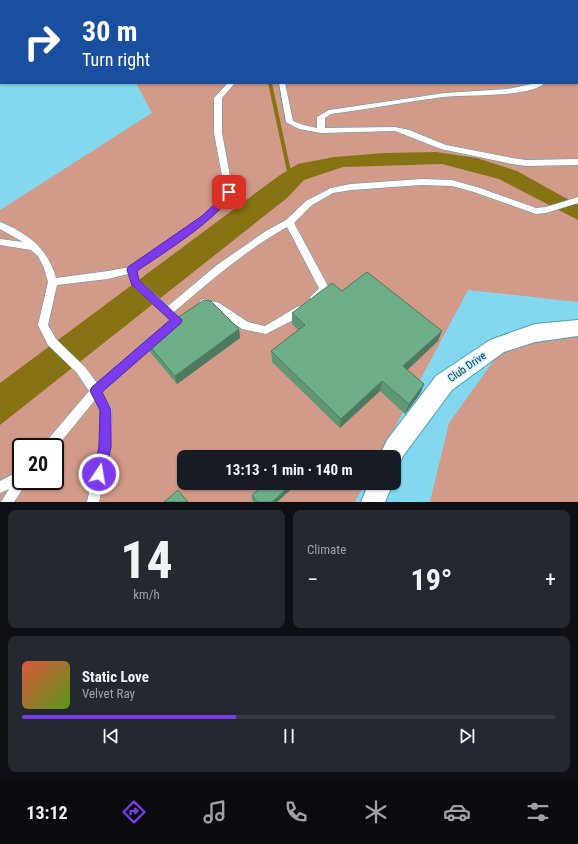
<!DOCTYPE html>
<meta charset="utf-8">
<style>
:root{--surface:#171b24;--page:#242831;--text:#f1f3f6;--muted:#9ea1a6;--line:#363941;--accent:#7c3aed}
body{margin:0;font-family:"Roboto Condensed",sans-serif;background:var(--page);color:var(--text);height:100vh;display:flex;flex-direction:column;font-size:15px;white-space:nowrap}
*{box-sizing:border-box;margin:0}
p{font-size:13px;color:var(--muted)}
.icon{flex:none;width:22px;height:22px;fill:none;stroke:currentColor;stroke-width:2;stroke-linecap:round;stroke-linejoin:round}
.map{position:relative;height:502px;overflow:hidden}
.panel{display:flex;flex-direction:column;gap:8px;padding:8px;background:#0d0f14;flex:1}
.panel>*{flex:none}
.top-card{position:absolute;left:0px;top:0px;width:578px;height:84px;box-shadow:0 1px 3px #0004;background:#1a4fa0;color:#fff;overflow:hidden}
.speed{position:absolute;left:12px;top:438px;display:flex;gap:8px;font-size:20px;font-weight:700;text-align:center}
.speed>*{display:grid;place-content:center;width:52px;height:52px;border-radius:50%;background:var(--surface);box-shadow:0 1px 3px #0004;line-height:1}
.speed .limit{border:2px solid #111;border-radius:6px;background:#fff;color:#111}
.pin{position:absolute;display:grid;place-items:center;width:34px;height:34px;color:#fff;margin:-17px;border-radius:8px;box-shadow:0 2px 6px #0006}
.me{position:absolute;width:44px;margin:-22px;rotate:12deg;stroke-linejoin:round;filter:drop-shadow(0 0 3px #0008)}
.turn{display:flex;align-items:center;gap:14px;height:84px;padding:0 16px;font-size:18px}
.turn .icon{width:52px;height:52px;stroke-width:2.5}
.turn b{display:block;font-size:28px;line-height:34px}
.big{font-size:30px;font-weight:700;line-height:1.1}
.panel .card{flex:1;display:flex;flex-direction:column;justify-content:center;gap:6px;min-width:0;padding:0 14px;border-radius:8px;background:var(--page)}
.panel .dial{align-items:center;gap:0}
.dial b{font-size:52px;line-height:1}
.song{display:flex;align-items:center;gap:12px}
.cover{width:48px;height:48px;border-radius:6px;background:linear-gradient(135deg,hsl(10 70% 55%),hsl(90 70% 35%))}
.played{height:4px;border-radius:2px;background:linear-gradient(90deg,var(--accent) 40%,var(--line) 40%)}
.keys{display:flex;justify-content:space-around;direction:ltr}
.heat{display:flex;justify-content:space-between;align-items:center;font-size:22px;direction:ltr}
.panel .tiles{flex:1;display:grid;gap:8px;grid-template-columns:1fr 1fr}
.card:last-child{grid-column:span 2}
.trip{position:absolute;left:177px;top:450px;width:224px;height:40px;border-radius:8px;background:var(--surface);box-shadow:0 1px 3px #0004;font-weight:700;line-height:40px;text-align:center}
.menu{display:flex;height:64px;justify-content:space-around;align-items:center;background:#090b0e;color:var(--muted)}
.menu .icon{width:28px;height:28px}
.menu .active{color:var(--accent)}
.menu b{font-size:18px;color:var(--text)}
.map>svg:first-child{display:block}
.green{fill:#d29a88;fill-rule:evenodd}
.water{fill:#857314}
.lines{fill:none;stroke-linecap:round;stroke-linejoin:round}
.stream{fill:#857314;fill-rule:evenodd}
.service-casing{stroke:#4a9eb4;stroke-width:1}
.minor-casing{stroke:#4a9eb4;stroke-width:2}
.service{fill:#fff;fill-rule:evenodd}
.minor{fill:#fff;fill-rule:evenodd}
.wall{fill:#5f9676}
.shaded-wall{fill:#4d7a60}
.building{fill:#6eaf89;stroke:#4d7a60}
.route{fill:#7c3aed;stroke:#51269a}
.labels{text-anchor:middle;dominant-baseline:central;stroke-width:3;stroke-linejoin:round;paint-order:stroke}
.street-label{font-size:11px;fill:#0d323b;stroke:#caf1fd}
</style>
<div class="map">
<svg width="578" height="502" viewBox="0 0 578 502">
<rect width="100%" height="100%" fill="#83d7ee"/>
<path class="green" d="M 85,0 L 578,0 L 578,302 L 468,290 L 379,457 L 184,457 L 184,483 L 365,483 L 355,502 L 0,502 L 0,210 L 152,113 L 136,83 L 577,83 L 577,1 ZM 21,447 L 55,447 L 55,481 L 21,481 Z
M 578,329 L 578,502 L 430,502 L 449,423 L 515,331 Z"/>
<path class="water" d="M 436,152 L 477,158 L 517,171 L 578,205 L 578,220 L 499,179 L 442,164 L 343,167 L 304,180 L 287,198 L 0,425 L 0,383 L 280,175 L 298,164 L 334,157 L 385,153 Z"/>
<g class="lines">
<path class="stream" d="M 253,0 L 257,0 L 257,1 L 253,1 Z
M 268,83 L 272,83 L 292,176 L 290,178 L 288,176 Z"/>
<defs>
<path id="service" d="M 240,0 L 246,0 L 246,1 L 240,1 Z
M 411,0 L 418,0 L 419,1 L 412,1 Z
M 553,0 L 561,0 L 562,1 L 554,1 Z
M 577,6 L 578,6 L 578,11 L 577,11 Z
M 577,24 L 578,24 L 578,28 L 577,28 Z
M 228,83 L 235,83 L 222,98 L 222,133 L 233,192 L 228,202 L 208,220 L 137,271 L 139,280 L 168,306 L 217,265 L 266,231 L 286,220 L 306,201 L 331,188 L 351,184 L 421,179 L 452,180 L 480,188 L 536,208 L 546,207 L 578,197 L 578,203 L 546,213 L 536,214 L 474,192 L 452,186 L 421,185 L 351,190 L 333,193 L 312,205 L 294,223 L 329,288 L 323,298 L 315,302 L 312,301 L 310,298 C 312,294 317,292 319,288 L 287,227 C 246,250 210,281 174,312 L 182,320 C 179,326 173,331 166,329 L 165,326 L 170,320 L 132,285 L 128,274 L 108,279 L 57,285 L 48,325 L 56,339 L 85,367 L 97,383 L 152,335 L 156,334 L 160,335 L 161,338 L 160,341 L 102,392 L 112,410 L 111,447 L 99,502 L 87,502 L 99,447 L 100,411 L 95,400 L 55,449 L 55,447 L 43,447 L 45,443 L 89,391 L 77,373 L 48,345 L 38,325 L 48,282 L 44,268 L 38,256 L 31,250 L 0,245 L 0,239 L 23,242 L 0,229 L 0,222 C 6,224 12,227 17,230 C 37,241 50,256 56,278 L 108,271 L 130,267 L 202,216 L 222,198 L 225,192 L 214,133 L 214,98 Z
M 279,83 L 285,83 L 293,121 L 303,125 L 317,128 L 317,117 L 329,110 L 445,93 L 508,89 L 536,83 L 545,83 C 528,98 468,94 443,97 C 406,102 368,109 331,114 L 325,118 L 325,128 L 395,127 L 409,130 L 446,145 L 512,158 L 526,160 L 578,159 L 578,165 L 526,166 L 512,164 L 441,149 L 395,131 L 321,133 L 299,129 L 286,122 Z
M 204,299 L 219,303 L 248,322 L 265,326 L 297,307 L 300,306 L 303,307 L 305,310 L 295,319 L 266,334 L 242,329 L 213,309 L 201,306 L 199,303 L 201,300 Z
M 21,470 L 21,481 L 28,481 L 14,502 L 1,502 L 9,489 L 0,493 L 0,481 Z"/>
<path id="minor" d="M 578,320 L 578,336 L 535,342 L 504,352 L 452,390 L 403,456 L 399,465 L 394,467 L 394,457 L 379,457 L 387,440 L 436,376 L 490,340 L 535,324 Z
M 369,483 L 393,483 L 385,502 L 361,502 Z"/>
</defs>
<use href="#service" class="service-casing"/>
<use href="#minor" class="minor-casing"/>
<use href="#service" class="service"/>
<use href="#minor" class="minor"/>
</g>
<path class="wall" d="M 342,291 L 438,341 L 407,370 L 424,384 L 420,394 L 405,414 L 380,391 L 340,428 L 272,362 L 271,351 L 298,330 L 292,324 L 292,313 Z
M 239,329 L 240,338 L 177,384 L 150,352 L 147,343 Z
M 266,483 L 298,483 L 277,502 L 254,502 L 252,500 L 252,495 Z"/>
<path class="shaded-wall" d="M 239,329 L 240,338 L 177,384 L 175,376 Z
M 442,331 L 438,341 L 400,377 L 403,366 Z
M 382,381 L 380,391 L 340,428 L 341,419 Z
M 424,384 L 420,394 L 405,414 L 409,404 Z
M 293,483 L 298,483 L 277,502 L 272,502 Z"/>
<path class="building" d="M 367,272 L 442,331 L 403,366 L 424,384 L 409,404 L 382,381 L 341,419 L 271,351 L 305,325 L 292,313 L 332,283 L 342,291 Z
M 204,300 L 211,301 L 239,329 L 175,376 L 147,343 L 171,322 Z
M 300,454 L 303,457 L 296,457 Z
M 266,483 L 293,483 L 272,502 L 257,502 L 252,495 Z
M 178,490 L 188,502 L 164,502 Z"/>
<path class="route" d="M 229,189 L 233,192 C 219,219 163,253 137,271 L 139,280 L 182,320 L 181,323 L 102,392 L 111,410 L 111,447 L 104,479 L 99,480 L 95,479 L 93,474 L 99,447 L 100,410 L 90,391 L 92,387 L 170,320 L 132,285 L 127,270 L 128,267 L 202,216 L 221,198 L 226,190 Z"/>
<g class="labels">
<g class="street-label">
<text transform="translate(467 367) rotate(-35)">Club Drive</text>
</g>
</g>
</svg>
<div class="speed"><div class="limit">20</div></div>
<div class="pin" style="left:229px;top:192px;background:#d93025"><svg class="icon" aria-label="arrive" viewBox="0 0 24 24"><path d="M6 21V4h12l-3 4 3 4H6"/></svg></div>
<svg class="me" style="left:99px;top:474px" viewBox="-20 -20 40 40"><circle r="17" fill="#7c3aed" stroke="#fff" stroke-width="3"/><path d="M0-11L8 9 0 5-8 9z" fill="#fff"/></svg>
<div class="trip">13:13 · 1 min · 140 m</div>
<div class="top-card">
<div class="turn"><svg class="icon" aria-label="right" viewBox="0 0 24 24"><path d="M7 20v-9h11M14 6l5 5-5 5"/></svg><div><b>30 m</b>Turn right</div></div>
</div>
</div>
<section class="panel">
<div class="tiles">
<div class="card dial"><b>14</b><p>km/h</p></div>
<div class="card"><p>Climate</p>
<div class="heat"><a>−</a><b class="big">19°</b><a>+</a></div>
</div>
<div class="card">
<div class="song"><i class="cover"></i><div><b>Static Love</b><p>Velvet Ray</p></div></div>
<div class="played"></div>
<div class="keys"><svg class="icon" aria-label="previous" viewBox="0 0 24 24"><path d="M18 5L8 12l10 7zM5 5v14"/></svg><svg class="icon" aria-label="pause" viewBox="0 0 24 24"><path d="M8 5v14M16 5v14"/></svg><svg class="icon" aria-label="next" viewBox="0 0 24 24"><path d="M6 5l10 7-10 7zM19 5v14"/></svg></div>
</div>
</div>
</section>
<nav class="menu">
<b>13:12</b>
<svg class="icon active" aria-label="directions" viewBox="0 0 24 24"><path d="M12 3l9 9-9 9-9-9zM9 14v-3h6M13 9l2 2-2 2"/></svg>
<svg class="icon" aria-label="music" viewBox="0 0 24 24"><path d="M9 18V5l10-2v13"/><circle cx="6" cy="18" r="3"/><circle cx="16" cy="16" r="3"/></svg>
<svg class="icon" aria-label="phone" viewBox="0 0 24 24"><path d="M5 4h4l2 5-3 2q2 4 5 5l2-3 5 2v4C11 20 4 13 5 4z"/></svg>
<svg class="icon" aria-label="climate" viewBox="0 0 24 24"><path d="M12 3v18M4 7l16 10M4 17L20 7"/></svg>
<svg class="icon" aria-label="car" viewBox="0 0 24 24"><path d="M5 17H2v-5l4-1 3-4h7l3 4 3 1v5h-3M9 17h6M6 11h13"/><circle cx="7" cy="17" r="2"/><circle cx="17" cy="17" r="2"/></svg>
<svg class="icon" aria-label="filters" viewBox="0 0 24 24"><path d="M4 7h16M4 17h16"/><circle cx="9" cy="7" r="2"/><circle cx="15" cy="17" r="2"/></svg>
</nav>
